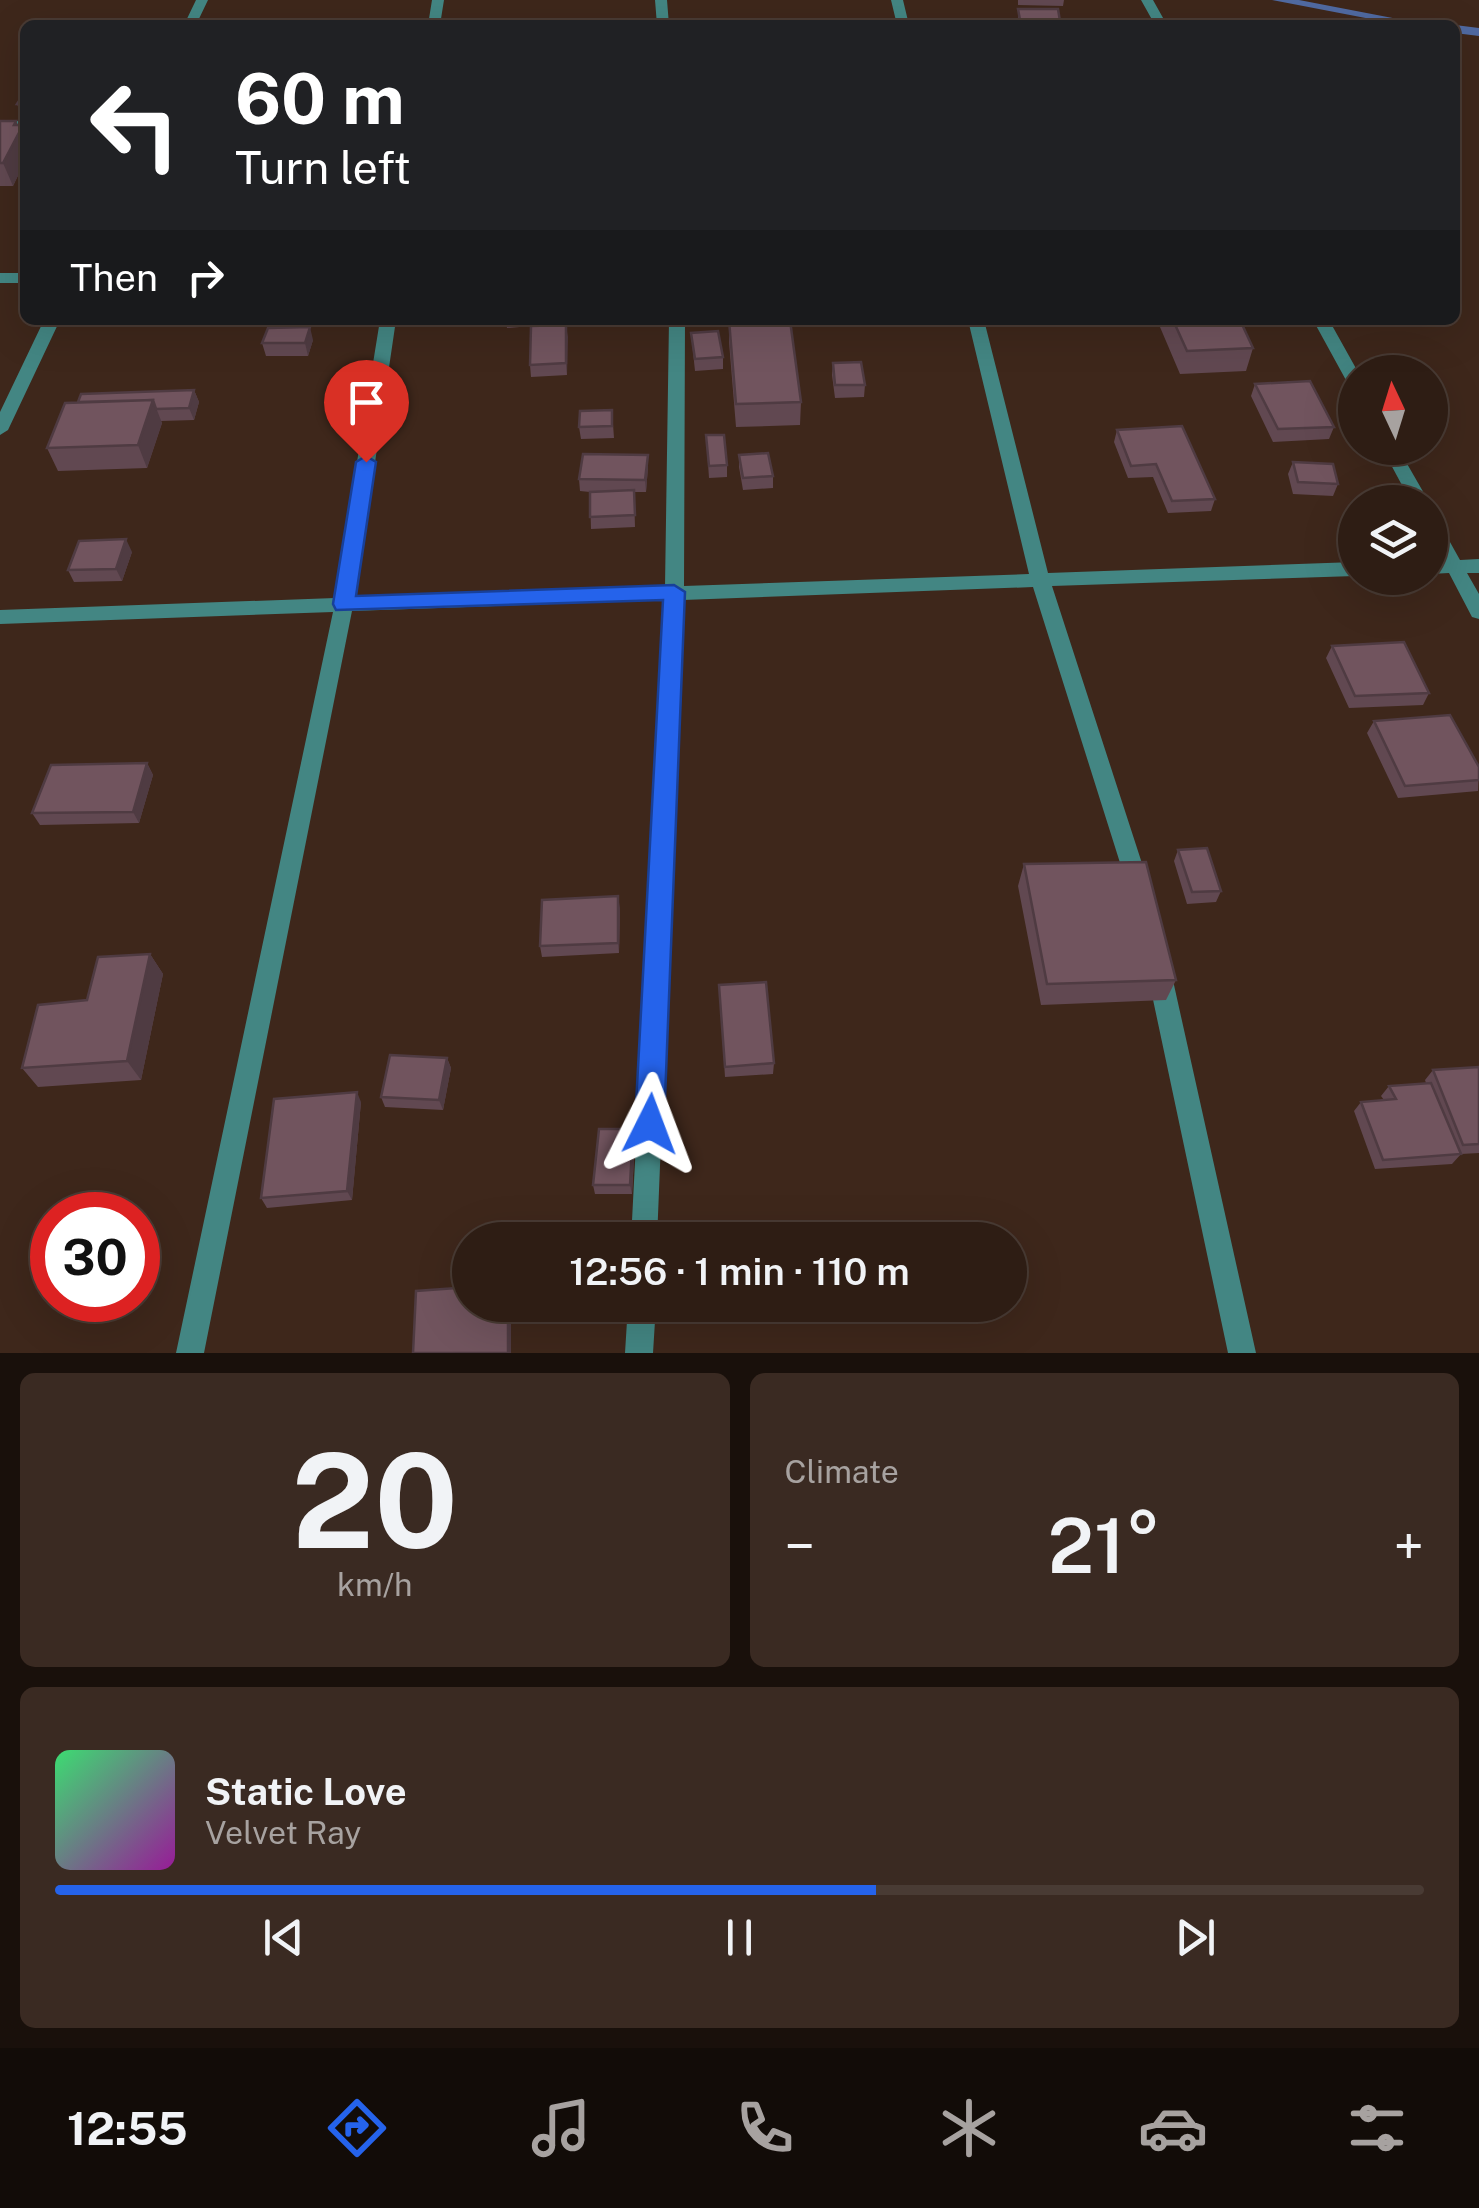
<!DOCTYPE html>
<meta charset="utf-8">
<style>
:root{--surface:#2e1d14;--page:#3a2a22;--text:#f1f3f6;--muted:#a7a2a0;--line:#493b34;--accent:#2563eb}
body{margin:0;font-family:"Public Sans",sans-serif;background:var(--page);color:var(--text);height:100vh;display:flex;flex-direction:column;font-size:38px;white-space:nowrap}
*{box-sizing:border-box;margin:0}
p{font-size:32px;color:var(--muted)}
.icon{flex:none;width:55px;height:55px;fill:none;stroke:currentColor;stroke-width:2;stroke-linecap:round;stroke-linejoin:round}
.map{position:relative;height:1353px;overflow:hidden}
.details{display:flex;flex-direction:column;gap:20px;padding:20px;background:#19100b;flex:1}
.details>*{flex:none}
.banner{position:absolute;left:20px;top:20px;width:1440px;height:305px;border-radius:15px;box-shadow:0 10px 40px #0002,0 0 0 2px var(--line);background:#202124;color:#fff;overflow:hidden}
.needle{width:65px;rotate:356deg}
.fabs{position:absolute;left:1338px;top:355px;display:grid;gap:20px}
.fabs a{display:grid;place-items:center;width:110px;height:110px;border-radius:50%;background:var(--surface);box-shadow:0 10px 40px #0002,0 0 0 2px var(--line);font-size:50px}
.speed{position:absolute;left:30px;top:1192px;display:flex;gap:20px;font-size:50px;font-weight:700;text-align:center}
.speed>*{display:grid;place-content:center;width:130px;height:130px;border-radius:50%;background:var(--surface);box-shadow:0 10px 40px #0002,0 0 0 2px var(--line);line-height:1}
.speed .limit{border:15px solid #d22;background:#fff;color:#111}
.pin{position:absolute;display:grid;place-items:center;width:85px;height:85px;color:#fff;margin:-102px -42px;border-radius:50% 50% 50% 0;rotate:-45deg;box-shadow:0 0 10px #0007}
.pin .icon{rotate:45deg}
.me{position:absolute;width:110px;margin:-55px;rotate:3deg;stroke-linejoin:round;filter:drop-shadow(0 0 8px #0008)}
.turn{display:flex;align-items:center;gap:35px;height:210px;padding:0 50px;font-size:45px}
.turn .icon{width:130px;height:130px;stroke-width:2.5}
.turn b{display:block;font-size:70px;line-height:85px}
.then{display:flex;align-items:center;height:95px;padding:0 50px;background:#0003;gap:20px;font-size:38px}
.big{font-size:75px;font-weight:600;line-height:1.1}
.details .widget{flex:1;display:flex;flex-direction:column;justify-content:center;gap:15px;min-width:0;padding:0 35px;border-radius:15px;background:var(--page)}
.details .dial{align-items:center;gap:0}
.dial b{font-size:130px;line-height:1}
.song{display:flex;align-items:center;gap:30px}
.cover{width:120px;height:120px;border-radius:15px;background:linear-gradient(135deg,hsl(140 70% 55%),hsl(300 70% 35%))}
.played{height:10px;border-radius:5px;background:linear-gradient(90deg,var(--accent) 60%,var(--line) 60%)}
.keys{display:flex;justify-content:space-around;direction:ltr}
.heat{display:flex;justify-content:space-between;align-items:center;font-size:55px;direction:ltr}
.details .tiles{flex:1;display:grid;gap:20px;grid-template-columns:1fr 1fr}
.widget:last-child{grid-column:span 2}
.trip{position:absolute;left:452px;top:1222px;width:575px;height:100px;border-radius:50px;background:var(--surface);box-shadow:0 10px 40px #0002,0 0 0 2px var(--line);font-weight:600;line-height:100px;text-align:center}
.dock{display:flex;height:160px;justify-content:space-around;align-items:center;background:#120c08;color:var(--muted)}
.dock .icon{width:70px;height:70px}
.dock .selected{color:var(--accent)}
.dock b{font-size:45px;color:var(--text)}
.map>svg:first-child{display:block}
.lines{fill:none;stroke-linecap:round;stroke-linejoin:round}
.stream{fill:#506aa2;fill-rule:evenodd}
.street{fill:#438683;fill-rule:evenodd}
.wall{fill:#614851}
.shaded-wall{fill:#4f3b42}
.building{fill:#71545e;stroke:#4f3b42;stroke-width:2.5}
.route{fill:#2563eb;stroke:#184099;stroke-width:2.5}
</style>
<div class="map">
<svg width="1479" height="1353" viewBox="0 0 1479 1353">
<rect width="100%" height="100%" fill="#3e271b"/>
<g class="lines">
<path class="stream" d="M 1272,0 L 1299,0 L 1429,25 L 1402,25 Z
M 1455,25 L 1479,28 L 1479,36 L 1455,33 Z"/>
<path class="street" d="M 196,0 L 208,0 L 196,25 L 184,25 Z
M 432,0 L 444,0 L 440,25 L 428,25 Z
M 655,0 L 667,0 L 669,25 L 657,25 Z
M 891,0 L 903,0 L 909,25 L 897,25 Z
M 1141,0 L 1153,0 L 1167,25 L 1155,25 Z
M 0,121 L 25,121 L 25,129 L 0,129 Z
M 0,273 L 25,273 L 25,283 L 0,283 Z
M 44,320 L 60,320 L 8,430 L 0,435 L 0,412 Z
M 380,320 L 396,320 L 355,598 L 665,587 L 669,320 L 685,320 L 684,586 L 1029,574 L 968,320 L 984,320 L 1048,573 L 1355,562 L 1355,576 L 1052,586 L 1149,885 L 1146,892 L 1138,895 L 1130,892 L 1127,885 L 1033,587 L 683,600 L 657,1240 L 631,1240 L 664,600 L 352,611 L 204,1353 L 176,1353 L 333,612 L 0,624 L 0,610 L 335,598 Z
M 1313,320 L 1329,320 L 1358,372 L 1355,372 L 1355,387 L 1347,382 Z
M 1382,448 L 1398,448 L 1429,502 L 1411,502 Z
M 1430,515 L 1436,517 L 1460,560 L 1479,559 L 1479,573 L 1467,573 L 1479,594 L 1479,619 L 1472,617 L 1449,573 L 1430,574 L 1430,560 L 1442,560 L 1430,538 Z
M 1160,965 L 1168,969 L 1172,976 L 1256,1353 L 1228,1353 L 1148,976 L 1152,969 Z
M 628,1305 L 656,1305 L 653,1353 L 625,1353 Z"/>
</g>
<path class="wall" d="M 1018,0 L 1064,0 L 1063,6 L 1018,5 Z
M 1018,9 L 1060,21 L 1060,25 L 1018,25 Z
M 25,92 L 25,116 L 22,116 L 17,104 Z
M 0,121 L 16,121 L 18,125 L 25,129 L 25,161 L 13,186 L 0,186 Z
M 506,320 L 538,320 L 538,326 L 566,325 L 567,375 L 531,377 L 530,365 L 531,326 L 507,328 Z
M 729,320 L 801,402 L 800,425 L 736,427 L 729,342 Z
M 1157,320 L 1240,320 L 1253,348 L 1246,371 L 1180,374 Z
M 691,333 L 723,357 L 723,369 L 695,371 Z
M 313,340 L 308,356 L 266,356 L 262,343 Z
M 833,363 L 865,385 L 864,397 L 835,398 L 832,375 Z
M 1255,384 L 1334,427 L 1329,439 L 1273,442 L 1251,396 Z
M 194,390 L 199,402 L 194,420 L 161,421 L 162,423 L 147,468 L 58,471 L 47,448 L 78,402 Z
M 612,410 L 614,438 L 581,439 L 579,427 Z
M 1117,430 L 1215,499 L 1211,511 L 1168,513 L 1153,477 L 1128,478 L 1114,442 Z
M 706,435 L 727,465 L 727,477 L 709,478 Z
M 739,455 L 773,476 L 773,488 L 743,490 L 739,467 Z
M 1293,462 L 1338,484 L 1333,496 L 1293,494 L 1288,474 Z
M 648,467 L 646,492 L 634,492 L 635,527 L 591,529 L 590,492 L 580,491 L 579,479 Z
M 132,552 L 122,581 L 74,582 L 68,570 Z
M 1332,646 L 1429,693 L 1423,705 L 1349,708 L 1326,658 Z
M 1374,721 L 1479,767 L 1478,791 L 1398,798 L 1367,733 Z
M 147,763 L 153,775 L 139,823 L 40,825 L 32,813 Z
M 1178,850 L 1221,891 L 1216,902 L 1187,904 L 1174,861 Z
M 1024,864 L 1176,980 L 1166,1000 L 1041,1005 L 1018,886 Z
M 620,908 L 619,953 L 542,957 L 540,946 Z
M 150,954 L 163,974 L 141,1080 L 38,1087 L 22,1068 L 87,1000 Z
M 719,985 L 774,1063 L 773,1074 L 725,1077 Z
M 447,1058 L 451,1068 L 443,1110 L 385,1107 L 381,1097 Z
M 1479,1067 L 1479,1153 L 1461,1154 L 1452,1164 L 1375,1169 L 1354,1111 L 1361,1102 L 1384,1100 L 1381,1096 L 1389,1086 L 1426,1083 L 1425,1080 L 1433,1070 Z
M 361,1102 L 352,1200 L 267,1208 L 261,1198 Z
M 633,1129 L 635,1139 L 632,1194 L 595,1194 L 593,1185 Z"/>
<path class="shaded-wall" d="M 16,121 L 20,131 L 23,125 L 25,129 L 25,161 L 13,186 L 3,163 Z
M 566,325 L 568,337 L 567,375 L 566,363 Z
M 310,327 L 313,340 L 308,356 L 305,343 Z
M 194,390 L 199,402 L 194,420 L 189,408 Z
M 153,400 L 162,423 L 147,468 L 138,445 Z
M 648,455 L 648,467 L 646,492 L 645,480 Z
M 126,539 L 132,552 L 122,581 L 116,569 Z
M 147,763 L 153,775 L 139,823 L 133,812 Z
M 618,896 L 620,908 L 619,953 L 618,943 Z
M 150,954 L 163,974 L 141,1080 L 127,1061 Z
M 447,1058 L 451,1068 L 443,1110 L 439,1100 Z
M 357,1092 L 361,1102 L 352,1200 L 347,1191 Z
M 633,1129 L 635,1139 L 632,1194 L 630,1185 Z
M 508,1306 L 511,1314 L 511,1353 L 508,1353 Z"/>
<path class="building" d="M 1018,9 L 1058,9 L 1060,21 L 1020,20 Z
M 935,23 L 977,25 L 935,25 Z
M 25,92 L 25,104 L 17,104 Z
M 0,121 L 16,121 L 14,125 L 23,125 L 3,163 L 0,163 Z
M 729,320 L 790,320 L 801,402 L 736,404 Z
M 1173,320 L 1240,320 L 1253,348 L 1187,351 Z
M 566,325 L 566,363 L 530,365 L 531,326 Z
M 310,327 L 305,343 L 262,343 L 268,328 Z
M 718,331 L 723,357 L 695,359 L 691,333 Z
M 861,362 L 865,385 L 835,385 L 833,363 Z
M 1310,381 L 1334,427 L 1278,429 L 1255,384 Z
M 194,390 L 189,408 L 156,409 L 153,400 L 78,402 L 81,394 Z
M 153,400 L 138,445 L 47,448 L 65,403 Z
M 612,410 L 612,426 L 579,427 L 580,411 Z
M 1182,426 L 1215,499 L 1172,501 L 1156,464 L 1131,466 L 1117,430 Z
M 706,435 L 724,435 L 727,465 L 709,466 Z
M 768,453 L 773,476 L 743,478 L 739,455 Z
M 583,454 L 648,455 L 645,480 L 579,479 Z
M 1293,462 L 1333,464 L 1338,484 L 1298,482 Z
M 634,490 L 635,515 L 590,517 L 590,492 Z
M 126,539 L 116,569 L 68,570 L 79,541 Z
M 1404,642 L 1429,693 L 1355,696 L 1332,646 Z
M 1450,715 L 1479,767 L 1479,780 L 1405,786 L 1374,721 Z
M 147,763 L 133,812 L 32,813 L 51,765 Z
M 1207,848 L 1221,891 L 1192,892 L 1178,850 Z
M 1146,862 L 1176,980 L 1047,984 L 1024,864 Z
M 618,896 L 618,943 L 540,946 L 542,900 Z
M 150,954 L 127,1061 L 22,1068 L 38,1005 L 87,1000 L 98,957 Z
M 766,982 L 774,1063 L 725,1067 L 719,985 Z
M 390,1055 L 447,1058 L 439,1100 L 381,1097 Z
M 1479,1067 L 1479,1144 L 1463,1145 L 1433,1070 Z
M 1431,1083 L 1461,1154 L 1383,1160 L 1361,1102 L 1396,1099 L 1389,1086 Z
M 357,1092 L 347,1191 L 261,1198 L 274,1099 Z
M 599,1129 L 633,1129 L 630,1185 L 593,1185 Z
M 470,1287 L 470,1305 L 474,1305 L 474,1308 L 508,1306 L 508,1353 L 413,1353 L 416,1291 Z"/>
<path class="route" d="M 366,456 L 376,462 L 356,596 L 674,585 L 685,592 L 664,1124 L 660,1134 L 650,1138 L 640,1134 L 635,1124 L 663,600 L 336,610 L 333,604 L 356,462 Z"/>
</svg>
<div class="fabs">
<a><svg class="needle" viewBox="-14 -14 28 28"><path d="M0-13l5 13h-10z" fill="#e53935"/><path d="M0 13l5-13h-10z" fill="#a7a2a0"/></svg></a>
<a><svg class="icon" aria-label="layers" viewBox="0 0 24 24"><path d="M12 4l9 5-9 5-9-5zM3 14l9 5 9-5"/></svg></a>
</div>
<div class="speed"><div class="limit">30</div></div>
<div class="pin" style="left:366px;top:462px;background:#d93025"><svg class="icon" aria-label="arrive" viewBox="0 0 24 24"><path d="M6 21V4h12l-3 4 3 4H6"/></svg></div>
<svg class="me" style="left:650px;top:1124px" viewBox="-20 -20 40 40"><path d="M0-17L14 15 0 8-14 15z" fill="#2563eb" stroke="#fff" stroke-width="4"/></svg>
<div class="trip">12:56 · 1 min · 110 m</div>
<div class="banner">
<div class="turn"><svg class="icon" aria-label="left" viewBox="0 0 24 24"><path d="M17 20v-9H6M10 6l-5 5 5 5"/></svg><div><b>60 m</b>Turn left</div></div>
<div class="then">Then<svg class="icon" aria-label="right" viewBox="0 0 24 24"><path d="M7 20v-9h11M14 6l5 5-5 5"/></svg></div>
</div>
</div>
<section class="details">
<div class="tiles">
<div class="widget dial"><b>20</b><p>km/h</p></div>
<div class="widget"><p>Climate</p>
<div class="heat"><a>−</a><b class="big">21°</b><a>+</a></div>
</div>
<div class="widget">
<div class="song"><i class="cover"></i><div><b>Static Love</b><p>Velvet Ray</p></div></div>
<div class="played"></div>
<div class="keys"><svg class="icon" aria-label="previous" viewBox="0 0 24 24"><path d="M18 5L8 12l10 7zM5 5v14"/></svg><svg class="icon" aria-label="pause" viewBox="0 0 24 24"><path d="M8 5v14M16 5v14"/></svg><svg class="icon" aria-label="next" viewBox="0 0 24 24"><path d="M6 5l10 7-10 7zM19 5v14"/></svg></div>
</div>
</div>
</section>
<nav class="dock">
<b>12:55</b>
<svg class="icon selected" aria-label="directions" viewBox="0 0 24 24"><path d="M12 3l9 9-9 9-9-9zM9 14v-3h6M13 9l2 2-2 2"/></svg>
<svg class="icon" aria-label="music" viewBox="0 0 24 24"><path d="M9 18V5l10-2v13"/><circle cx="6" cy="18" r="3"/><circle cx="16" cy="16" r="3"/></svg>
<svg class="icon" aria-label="phone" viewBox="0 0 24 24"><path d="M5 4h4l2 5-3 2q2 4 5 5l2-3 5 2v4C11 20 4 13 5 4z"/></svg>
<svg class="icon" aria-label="climate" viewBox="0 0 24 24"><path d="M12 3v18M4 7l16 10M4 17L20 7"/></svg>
<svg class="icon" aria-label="car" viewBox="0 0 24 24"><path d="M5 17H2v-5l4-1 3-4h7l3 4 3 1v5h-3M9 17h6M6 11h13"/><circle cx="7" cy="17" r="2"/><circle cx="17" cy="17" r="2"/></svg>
<svg class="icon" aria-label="filters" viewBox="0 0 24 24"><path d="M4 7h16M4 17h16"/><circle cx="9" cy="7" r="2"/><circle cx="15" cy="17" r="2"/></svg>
</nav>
